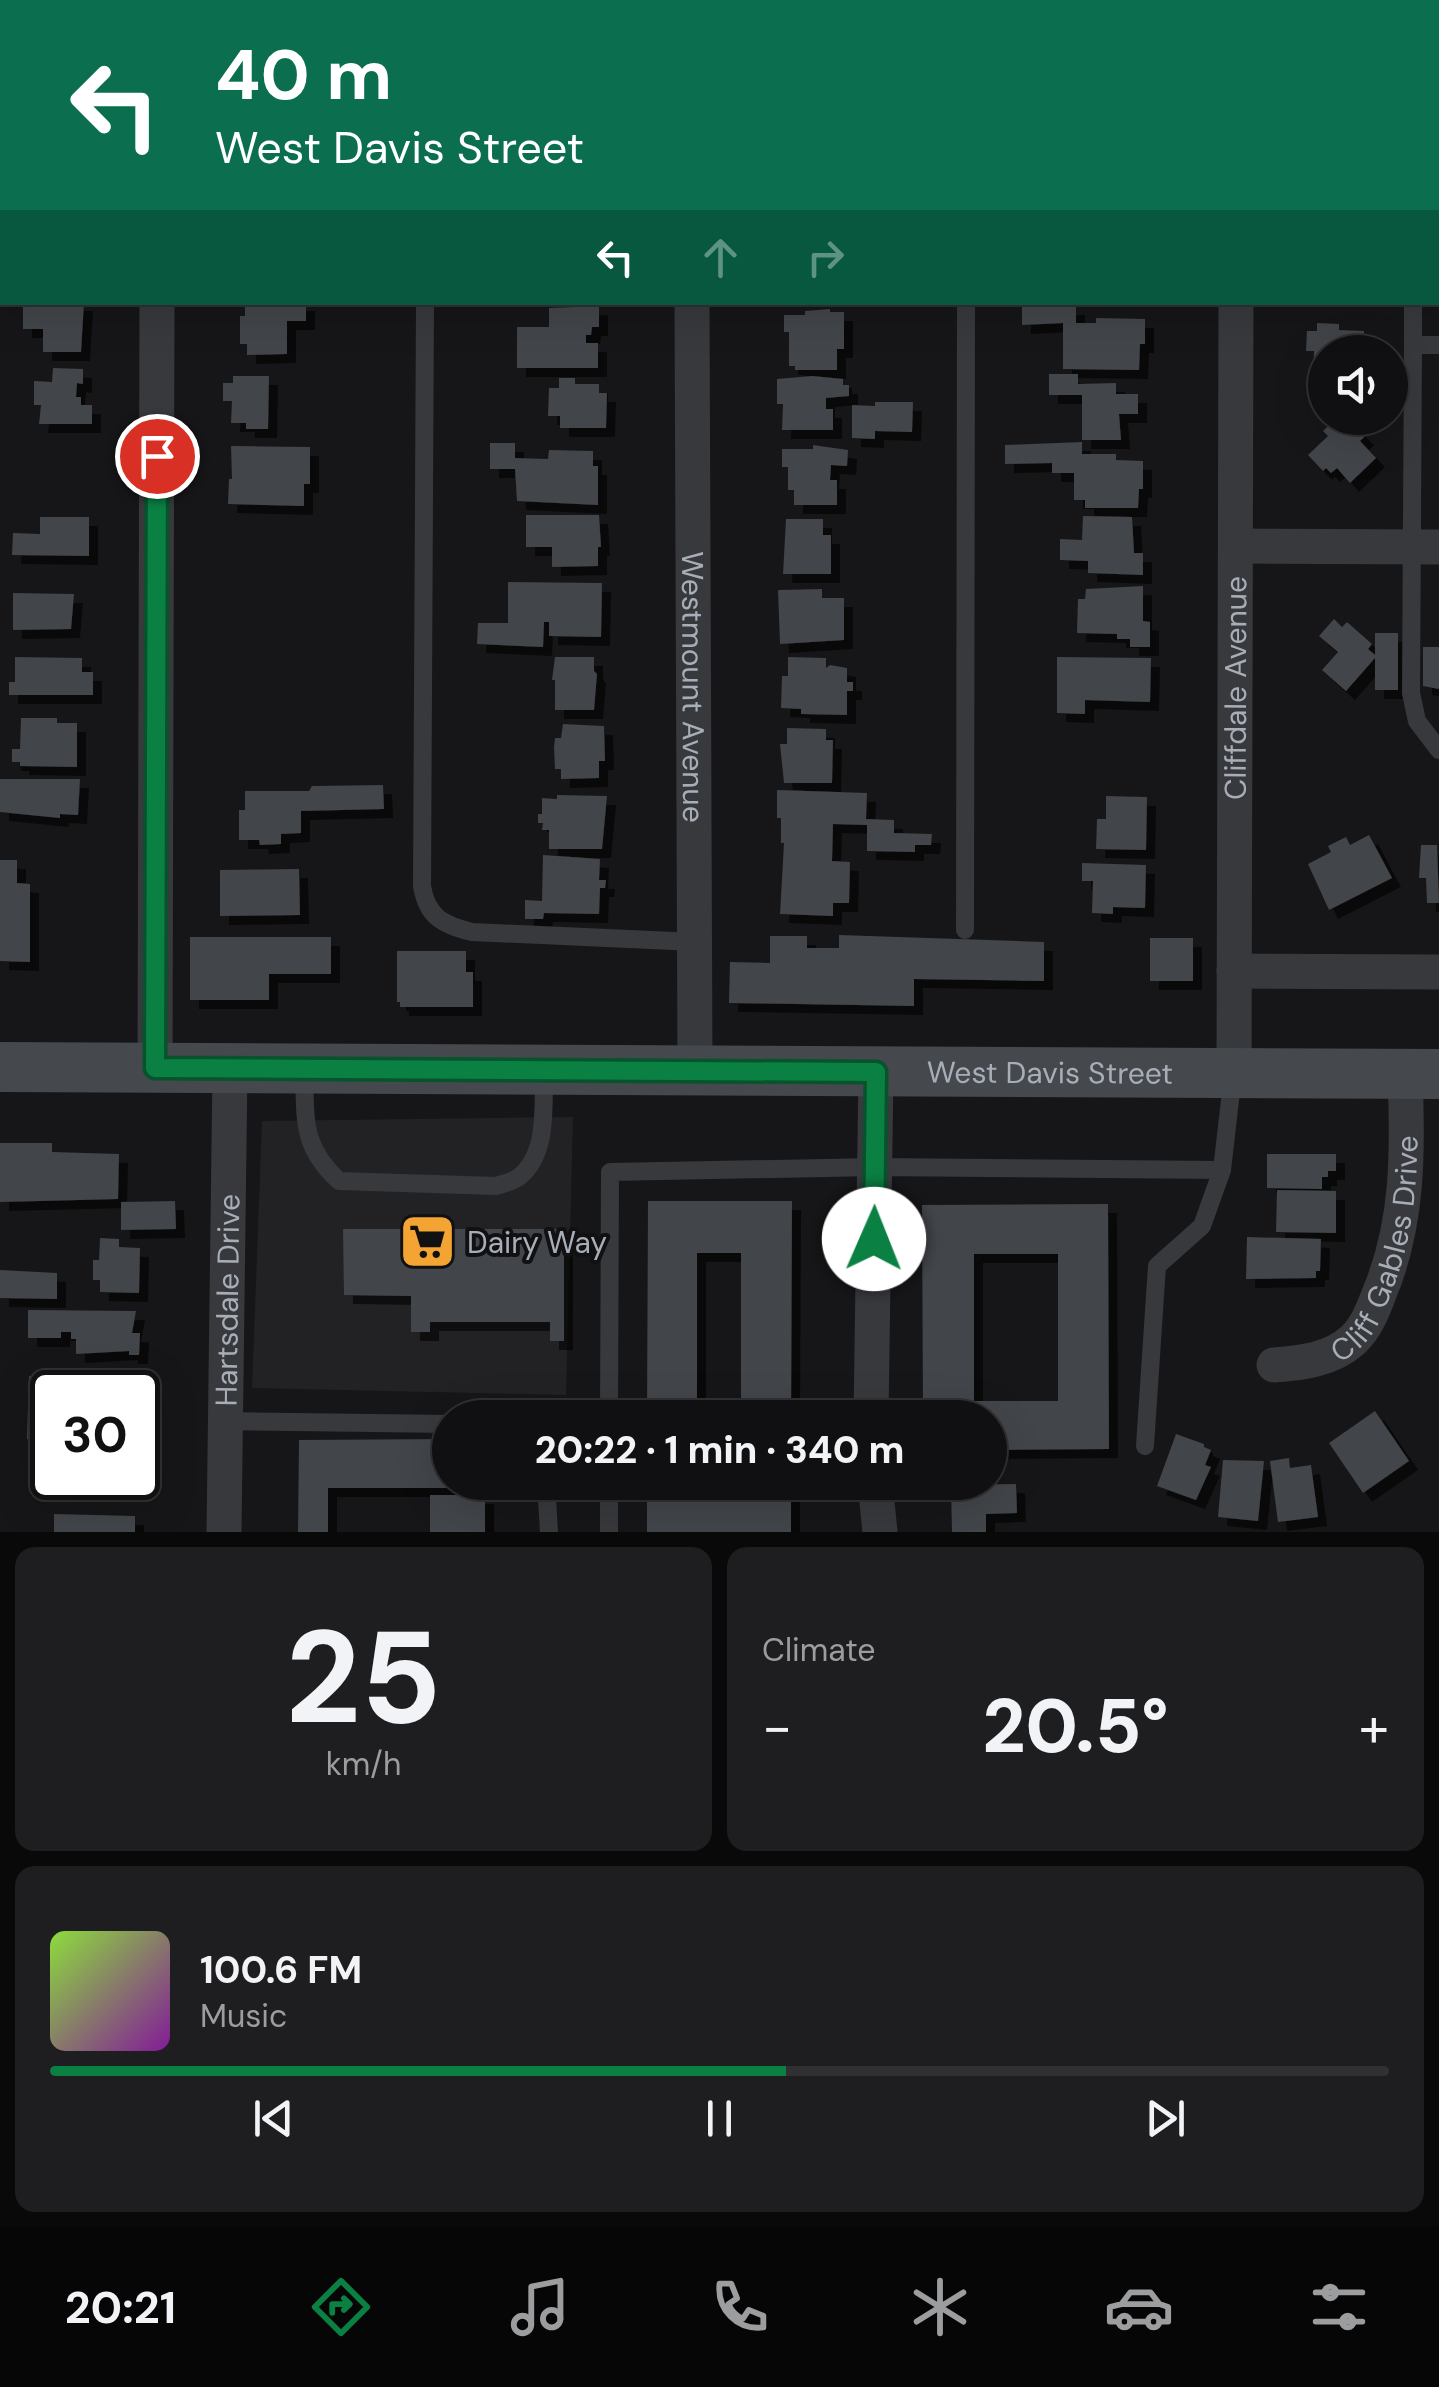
<!DOCTYPE html>
<meta charset="utf-8">
<style>
:root{--surface:#101012;--page:#1e1e20;--text:#f1f3f6;--muted:#9c9d9f;--line:#303032;--accent:#0b8043}
body{margin:0;font-family:"DM Sans",sans-serif;background:var(--page);color:var(--text);height:100vh;display:flex;flex-direction:column;font-size:38px;white-space:nowrap}
*{box-sizing:border-box;margin:0}
p{font-size:32px;color:var(--muted)}
.icon{flex:none;width:55px;height:55px;fill:none;stroke:currentColor;stroke-width:2;stroke-linecap:round;stroke-linejoin:round}
.map{position:relative;height:1532px;overflow:hidden}
.sheet{display:flex;flex-direction:column;gap:15px;padding:15px;background:#09090a;flex:1}
.sheet>*{flex:none}
.top-card{position:absolute;left:0px;top:0px;width:1440px;height:305px;box-shadow:0 10px 40px #0002,0 0 0 2px var(--line);background:#0b6e4f;color:#fff;overflow:hidden}
.fabs{position:absolute;left:1308px;top:335px;display:grid;gap:20px}
.fabs a{display:grid;place-items:center;width:100px;height:100px;border-radius:50%;background:var(--surface);box-shadow:0 10px 40px #0002,0 0 0 2px var(--line);font-size:50px}
.speed{position:absolute;left:30px;top:1370px;display:flex;gap:20px;font-size:50px;font-weight:700;text-align:center}
.speed>*{display:grid;place-content:center;width:130px;height:130px;border-radius:50%;background:var(--surface);box-shadow:0 10px 40px #0002,0 0 0 2px var(--line);line-height:1}
.speed .limit{border:5px solid #111;border-radius:15px;background:#fff;color:#111}
.pin{position:absolute;display:grid;place-items:center;width:85px;height:85px;color:#fff;margin:-42px;border:5px solid #fff;border-radius:50%;box-shadow:0 2px 10px #0007}
.me{position:absolute;width:110px;margin:-55px;rotate:1deg;stroke-linejoin:round;filter:drop-shadow(0 0 8px #0008)}
.turn{display:flex;align-items:center;gap:35px;height:210px;padding:0 50px;font-size:45px}
.turn .icon{width:130px;height:130px;stroke-width:2.5}
.turn b{display:block;font-size:70px;line-height:85px}
.lanes{display:flex;align-items:center;height:95px;padding:0 50px;background:#0003;justify-content:center;gap:50px;direction:ltr}
.lanes .off{opacity:.35}
.big{font-size:75px;font-weight:800;line-height:1.1}
.sheet .card{flex:1;display:flex;flex-direction:column;justify-content:center;gap:15px;min-width:0;padding:0 35px;border-radius:20px;background:var(--page)}
.sheet .dial{align-items:center;gap:0}
.dial b{font-size:130px;line-height:1}
.song{display:flex;align-items:center;gap:30px}
.cover{width:120px;height:120px;border-radius:15px;background:linear-gradient(135deg,hsl(90 70% 55%),hsl(290 70% 35%))}
.played{height:10px;border-radius:5px;background:linear-gradient(90deg,var(--accent) 55%,var(--line) 55%)}
.keys{display:flex;justify-content:space-around;direction:ltr}
.heat{display:flex;justify-content:space-between;align-items:center;font-size:55px;direction:ltr}
.sheet .tiles{flex:1;display:grid;gap:15px;grid-template-columns:1fr 1fr}
.card:last-child{grid-column:span 2}
.trip{position:absolute;left:432px;top:1400px;width:575px;height:100px;border-radius:50px;background:var(--surface);box-shadow:0 10px 40px #0002,0 0 0 2px var(--line);font-weight:800;line-height:100px;text-align:center}
.menu{display:flex;height:160px;justify-content:space-around;align-items:center;background:#060607;color:var(--muted)}
.menu .icon{width:70px;height:70px}
.menu .current{color:var(--accent)}
.menu b{font-size:45px;color:var(--text)}
.map>svg:first-child{display:block}
.built{fill:#222225}
.building{fill:#424448;fill-rule:evenodd;filter:url(#shadow)}
.lines{fill:none;stroke-linecap:round;stroke-linejoin:round}
.lane{stroke:#37393d;stroke-width:18}
.street{stroke:#37393d;stroke-width:35}
.secondary{stroke:#45484d;stroke-width:50}
.route-casing{stroke:#07532c;stroke-width:25}
.route{stroke:#0b8043;stroke-width:18}
.labels{text-anchor:middle;dominant-baseline:central;stroke-width:8;stroke-linejoin:round;paint-order:stroke}
.street-label{font-size:30px;fill:#a8aeb8;stroke:#111113}
.poi-label{font-size:30px;fill:#a8aeb8;stroke:#111113;text-anchor:start}
</style>
<div class="map">
<svg width="1439" height="1532" viewBox="0 0 1439 1532">
<defs>
<filter id="shadow"><feDropShadow dx="9" dy="9" stdDeviation="0" flood-color="#0009"/></filter>
</defs>
<rect width="100%" height="100%" fill="#161618"/>
<path class="built" d="M 573,1117 L 566,1395 L 252,1388 L 262,1121 Z"/>
<path class="building" d="M 23,302 L 84,302 L 81,352 L 43,352 L 43,329 L 23,329 Z
M 306,302 L 306,321 L 287,321 L 287,354 L 247,355 L 247,344 L 240,344 L 240,316 L 245,316 L 245,303 Z
M 599,306 L 599,327 L 592,327 L 591,335 L 586,335 L 586,343 L 598,343 L 598,368 L 517,368 L 517,327 L 549,327 L 549,308 Z
M 1076,306 L 1076,323 L 1096,323 L 1096,318 L 1145,319 L 1145,344 L 1140,344 L 1139,370 L 1063,369 L 1063,323 L 1022,325 L 1022,307 Z
M 830,309 L 830,312 L 844,312 L 844,349 L 837,349 L 837,370 L 795,370 L 795,366 L 789,366 L 789,332 L 784,332 L 784,315 L 805,315 L 805,311 Z
M 1317,323 L 1339,324 L 1339,330 L 1364,331 L 1364,351 L 1325,352 L 1325,377 L 1313,377 L 1314,351 L 1306,351 L 1307,331 L 1317,331 Z
M 53,368 L 83,369 L 83,384 L 77,383 L 76,397 L 81,397 L 81,405 L 92,405 L 92,424 L 39,424 L 41,405 L 34,405 L 34,381 L 52,382 Z
M 1049,374 L 1078,374 L 1078,384 L 1116,383 L 1116,394 L 1138,394 L 1138,414 L 1119,414 L 1121,440 L 1082,440 L 1082,395 L 1049,395 Z
M 233,376 L 269,376 L 268,429 L 246,429 L 246,423 L 231,423 L 232,401 L 223,401 L 223,383 L 233,383 Z
M 812,376 L 843,379 L 843,385 L 849,385 L 849,396 L 826,398 L 826,409 L 833,409 L 833,430 L 782,430 L 783,404 L 777,404 L 777,379 Z
M 559,378 L 575,378 L 575,384 L 599,384 L 599,393 L 607,393 L 606,428 L 560,428 L 560,416 L 548,416 L 549,388 L 559,388 Z
M 875,402 L 913,402 L 912,432 L 875,431 L 875,439 L 852,438 L 852,405 L 875,406 Z
M 1337,418 L 1351,418 L 1357,422 L 1354,425 L 1365,436 L 1360,441 L 1376,458 L 1350,483 L 1337,468 L 1331,473 L 1326,468 L 1323,471 L 1308,455 L 1328,436 L 1323,431 Z
M 1082,442 L 1082,454 L 1116,454 L 1116,460 L 1143,461 L 1143,489 L 1139,489 L 1138,508 L 1085,508 L 1085,500 L 1074,500 L 1074,473 L 1052,473 L 1052,463 L 1005,464 L 1005,445 Z
M 490,443 L 515,443 L 515,458 L 548,459 L 549,450 L 593,451 L 593,466 L 598,466 L 598,505 L 517,501 L 515,469 L 490,469 Z
M 813,445 L 848,450 L 847,466 L 831,465 L 830,480 L 837,480 L 837,505 L 794,505 L 794,490 L 788,490 L 788,467 L 782,467 L 782,449 L 813,449 Z
M 231,446 L 310,447 L 310,484 L 304,484 L 304,506 L 228,504 L 229,479 L 232,479 Z
M 526,515 L 599,515 L 601,547 L 598,547 L 598,566 L 552,567 L 552,547 L 526,547 Z
M 1083,516 L 1132,517 L 1134,553 L 1143,553 L 1143,575 L 1088,573 L 1088,561 L 1060,560 L 1060,539 L 1082,540 Z
M 40,517 L 89,517 L 89,556 L 12,555 L 13,533 L 40,534 Z
M 786,519 L 823,519 L 823,535 L 831,535 L 831,574 L 783,574 Z
M 508,582 L 602,583 L 601,637 L 549,636 L 549,622 L 544,622 L 543,647 L 477,644 L 478,623 L 508,623 Z
M 1143,586 L 1143,621 L 1150,622 L 1150,647 L 1130,647 L 1130,639 L 1117,639 L 1117,634 L 1077,633 L 1078,599 L 1085,599 L 1086,589 Z
M 822,589 L 822,598 L 844,598 L 844,640 L 780,644 L 778,590 Z
M 13,593 L 74,594 L 71,629 L 13,630 Z
M 1334,619 L 1342,627 L 1347,622 L 1372,644 L 1368,649 L 1375,655 L 1375,633 L 1398,633 L 1398,690 L 1375,690 L 1375,658 L 1346,691 L 1322,670 L 1338,652 L 1319,636 Z
M 1423,647 L 1439,647 L 1439,689 L 1423,686 Z
M 15,657 L 82,658 L 82,672 L 93,672 L 93,695 L 9,695 L 9,682 L 15,682 Z
M 555,657 L 594,657 L 594,671 L 597,674 L 594,710 L 555,710 L 555,680 L 552,680 Z
M 788,657 L 826,658 L 826,668 L 830,665 L 847,668 L 847,682 L 853,682 L 853,691 L 847,691 L 847,715 L 801,714 L 801,709 L 781,708 L 782,676 L 788,676 Z
M 1057,657 L 1151,658 L 1150,702 L 1085,700 L 1085,714 L 1057,713 Z
M 21,718 L 57,718 L 57,723 L 77,723 L 77,767 L 20,766 L 20,762 L 12,762 L 12,749 L 20,749 Z
M 563,724 L 604,726 L 605,761 L 599,761 L 599,778 L 561,779 L 561,769 L 555,769 L 554,748 L 555,738 L 561,738 Z
M 787,728 L 826,729 L 826,740 L 833,740 L 832,783 L 784,783 L 780,744 L 787,744 Z
M 0,779 L 80,779 L 78,815 L 60,814 L 60,818 L 0,812 Z
M 383,785 L 384,809 L 301,811 L 301,833 L 281,834 L 281,844 L 260,845 L 259,840 L 239,840 L 239,810 L 245,810 L 245,791 L 309,791 L 312,786 Z
M 777,790 L 867,793 L 866,819 L 894,820 L 894,833 L 932,834 L 931,845 L 915,845 L 915,852 L 867,851 L 867,825 L 833,824 L 832,861 L 850,862 L 849,903 L 833,903 L 833,916 L 780,914 L 784,843 L 781,843 L 781,818 L 777,818 Z
M 557,795 L 607,796 L 602,849 L 549,849 L 549,830 L 542,830 L 543,823 L 538,823 L 538,814 L 542,814 L 542,798 L 557,799 Z
M 1106,796 L 1147,797 L 1146,850 L 1096,849 L 1097,819 L 1106,819 Z
M 1369,835 L 1392,878 L 1329,910 L 1308,864 L 1331,852 L 1328,846 L 1346,837 L 1350,845 Z
M 1421,845 L 1437,845 L 1439,903 L 1427,903 L 1426,878 L 1419,878 Z
M 543,855 L 600,859 L 599,880 L 606,880 L 605,888 L 600,888 L 599,914 L 544,913 L 543,919 L 525,919 L 525,900 L 542,901 Z
M 0,860 L 17,860 L 17,883 L 30,884 L 30,962 L 0,961 Z
M 1082,863 L 1146,865 L 1145,908 L 1113,907 L 1113,914 L 1092,913 L 1093,881 L 1082,881 Z
M 299,869 L 300,915 L 220,916 L 220,870 Z
M 839,935 L 1044,942 L 1044,981 L 914,979 L 914,1006 L 729,1003 L 730,962 L 770,963 L 770,936 L 807,936 L 807,948 L 839,948 Z
M 190,937 L 331,937 L 331,974 L 269,974 L 269,1000 L 190,1000 Z
M 1150,938 L 1193,938 L 1193,981 L 1150,981 Z
M 397,951 L 466,951 L 466,972 L 473,972 L 473,1007 L 400,1007 L 400,1002 L 397,1002 Z
M 0,1143 L 52,1143 L 52,1152 L 119,1154 L 118,1199 L 0,1202 Z
M 1267,1154 L 1336,1154 L 1336,1171 L 1328,1171 L 1328,1177 L 1322,1177 L 1322,1189 L 1267,1188 Z
M 1277,1190 L 1336,1191 L 1336,1233 L 1276,1232 Z
M 175,1201 L 176,1229 L 121,1230 L 121,1202 Z
M 648,1201 L 792,1201 L 791,1418 L 741,1418 L 741,1253 L 697,1253 L 697,1418 L 647,1418 Z
M 1108,1204 L 1109,1449 L 990,1450 L 990,1418 L 923,1418 L 922,1205 ZM 974,1254 L 1058,1254 L 1058,1401 L 974,1401 Z
M 343,1229 L 564,1229 L 564,1341 L 550,1341 L 550,1322 L 430,1322 L 430,1332 L 411,1332 L 411,1296 L 344,1295 Z
M 1247,1237 L 1321,1239 L 1320,1271 L 1316,1271 L 1316,1278 L 1246,1279 Z
M 100,1238 L 119,1239 L 119,1247 L 140,1248 L 139,1293 L 100,1292 L 100,1280 L 93,1280 L 93,1260 L 99,1260 Z
M 0,1270 L 57,1273 L 57,1299 L 0,1298 Z
M 28,1310 L 136,1311 L 132,1333 L 140,1333 L 139,1355 L 129,1355 L 129,1351 L 76,1354 L 76,1339 L 71,1339 L 71,1332 L 61,1332 L 61,1338 L 28,1338 Z
M 29,1376 L 80,1378 L 80,1392 L 52,1392 L 52,1440 L 27,1439 Z
M 102,1383 L 134,1384 L 134,1392 L 89,1392 Z
M 1375,1411 L 1409,1461 L 1363,1493 L 1329,1443 Z
M 1176,1434 L 1204,1444 L 1204,1447 L 1211,1450 L 1205,1465 L 1211,1467 L 1196,1500 L 1157,1486 Z
M 450,1439 L 450,1482 L 492,1482 L 492,1488 L 328,1488 L 328,1532 L 298,1532 L 299,1440 Z
M 1289,1458 L 1290,1468 L 1311,1465 L 1318,1517 L 1278,1522 L 1270,1461 Z
M 1223,1460 L 1264,1461 L 1258,1521 L 1218,1517 Z
M 80,1478 L 134,1478 L 134,1489 L 80,1488 Z
M 647,1482 L 698,1482 L 698,1502 L 741,1502 L 741,1482 L 791,1482 L 791,1532 L 647,1532 Z
M 1016,1484 L 1017,1513 L 986,1514 L 986,1532 L 952,1532 L 951,1485 Z
M 430,1495 L 485,1495 L 485,1532 L 430,1532 Z
M 54,1514 L 135,1516 L 135,1532 L 54,1532 Z"/>
<g class="lines">
<path class="lane" d="M 1410,0 L 1410,2
M 426,2 L 426,0
M 967,2 L 967,0
M 425,302 L 422,886 C 427,917 443,925 472,932 L 695,942
M 1413,302 L 1413,345
M 1439,345 L 1413,345 L 1411,693 L 1417,721 L 1439,750
M 965,930 L 966,302
M 304,1069 C 306,1118 300,1145 339,1181 L 496,1186 C 503,1184 514,1181 519,1177 C 548,1154 543,1108 544,1075
M 609,1418 L 610,1172 L 875,1167 L 1222,1170 L 1233,1074
M 224,1421 L 450,1424
M 1145,1446 L 1157,1266 L 1202,1226 L 1222,1170
M 546,1482 L 549,1532
M 609,1532 L 609,1482"/>
<g class="street">
<path d="M 158,2 L 159,0"/>
<path d="M 692,2 L 692,0"/>
<path d="M 1237,2 L 1237,0"/>
<path d="M 0,128 L 2,128"/>
<path d="M 1438,131 L 1439,131"/>
<path id="s1" d="M 692,302 L 695,1070"/>
<path d="M 1237,546 L 1439,547"/>
<path d="M 1234,971 L 1439,972"/>
<path d="M 155,1068 L 157,302"/>
<path id="s2" d="M 1234,1073 L 1236,302"/>
<path id="s3" d="M 1274,1365 C 1301,1363 1331,1360 1353,1340 C 1366,1328 1373,1310 1379,1294 C 1409,1223 1408,1149 1405,1074"/>
<path d="M 871,1418 L 876,1072"/>
<path d="M 875,1482 L 880,1532"/>
<path id="s4" d="M 224,1532 L 230,1068"/>
</g>
<path class="secondary" id="s5" d="M 0,1067 L 1439,1074"/>
</g>
<g class="lines">
<defs>
<path id="route" d="M 157,456 L 155,1068 L 876,1072 L 874,1239"/>
</defs>
<use href="#route" class="route-casing"/>
<use href="#route" class="route"/>
</g>
<defs>
<symbol id="supermarket-square" viewBox="-11 -11 22 22"><rect x="-9" y="-9" width="18" height="18" rx="4" fill="#f4a433" stroke="#111113"/><path d="M-6-5.5h2.5l.6 2H6L4.5 2H-2.5L-4.4-4H-6ZM-1.5 3.2a1.3 1.3 0 1 0 .1 0ZM3 3.2a1.3 1.3 0 1 0 .1 0Z" fill="#111"/></symbol>
</defs>
<g fill-rule="evenodd">
<use href="#supermarket-square" x="396" y="1210" width="63" height="63"/>
</g>
<g class="labels">
<g class="street-label">
<text stroke="none"><textPath href="#s1" startOffset="385">Westmount Avenue</textPath></text>
<text stroke="none"><textPath href="#s2" startOffset="385">Cliffdale Avenue</textPath></text>
<text stroke="none"><textPath href="#s5" startOffset="1050">West Davis Street</textPath></text>
<text stroke="none"><textPath href="#s3" startOffset="180">Cliff Gables Drive</textPath></text>
<text stroke="none"><textPath href="#s4" startOffset="232">Hartsdale Drive</textPath></text>
</g>
<g class="poi-label">
<text x="467" y="1242">Dairy Way</text>
</g>
</g>
</svg>
<div class="fabs">
<a><svg class="icon" aria-label="sound" viewBox="0 0 24 24"><path d="M4 9h4l5-4v14l-5-4H4zM17 9q2 3 0 6"/></svg></a>
</div>
<div class="speed"><div class="limit">30</div></div>
<div class="pin" style="left:157px;top:456px;background:#d93025"><svg class="icon" aria-label="arrive" viewBox="0 0 24 24"><path d="M6 21V4h12l-3 4 3 4H6"/></svg></div>
<svg class="me" style="left:874px;top:1239px" viewBox="-20 -20 40 40"><circle r="19" fill="#fff"/><path d="M0-13L10 11 0 6-10 11z" fill="#0b8043"/></svg>
<div class="trip">20:22 · 1 min · 340 m</div>
<div class="top-card">
<div class="turn"><svg class="icon" aria-label="left" viewBox="0 0 24 24"><path d="M17 20v-9H6M10 6l-5 5 5 5"/></svg><div><b>40 m</b>West Davis Street</div></div>
<div class="lanes"><svg class="icon" aria-label="left" viewBox="0 0 24 24"><path d="M17 20v-9H6M10 6l-5 5 5 5"/></svg><svg class="icon off" aria-label="ahead" viewBox="0 0 24 24"><path d="M12 20V5M6 11l6-6 6 6"/></svg><svg class="icon off" aria-label="right" viewBox="0 0 24 24"><path d="M7 20v-9h11M14 6l5 5-5 5"/></svg></div>
</div>
</div>
<section class="sheet">
<div class="tiles">
<div class="card dial"><b>25</b><p>km/h</p></div>
<div class="card"><p>Climate</p>
<div class="heat"><a>−</a><b class="big">20.5°</b><a>+</a></div>
</div>
<div class="card">
<div class="song"><i class="cover"></i><div><b>100.6 FM</b><p>Music</p></div></div>
<div class="played"></div>
<div class="keys"><svg class="icon" aria-label="previous" viewBox="0 0 24 24"><path d="M18 5L8 12l10 7zM5 5v14"/></svg><svg class="icon" aria-label="pause" viewBox="0 0 24 24"><path d="M8 5v14M16 5v14"/></svg><svg class="icon" aria-label="next" viewBox="0 0 24 24"><path d="M6 5l10 7-10 7zM19 5v14"/></svg></div>
</div>
</div>
</section>
<nav class="menu">
<b>20:21</b>
<svg class="icon current" aria-label="directions" viewBox="0 0 24 24"><path d="M12 3l9 9-9 9-9-9zM9 14v-3h6M13 9l2 2-2 2"/></svg>
<svg class="icon" aria-label="music" viewBox="0 0 24 24"><path d="M9 18V5l10-2v13"/><circle cx="6" cy="18" r="3"/><circle cx="16" cy="16" r="3"/></svg>
<svg class="icon" aria-label="phone" viewBox="0 0 24 24"><path d="M5 4h4l2 5-3 2q2 4 5 5l2-3 5 2v4C11 20 4 13 5 4z"/></svg>
<svg class="icon" aria-label="climate" viewBox="0 0 24 24"><path d="M12 3v18M4 7l16 10M4 17L20 7"/></svg>
<svg class="icon" aria-label="car" viewBox="0 0 24 24"><path d="M5 17H2v-5l4-1 3-4h7l3 4 3 1v5h-3M9 17h6M6 11h13"/><circle cx="7" cy="17" r="2"/><circle cx="17" cy="17" r="2"/></svg>
<svg class="icon" aria-label="filters" viewBox="0 0 24 24"><path d="M4 7h16M4 17h16"/><circle cx="9" cy="7" r="2"/><circle cx="15" cy="17" r="2"/></svg>
</nav>
